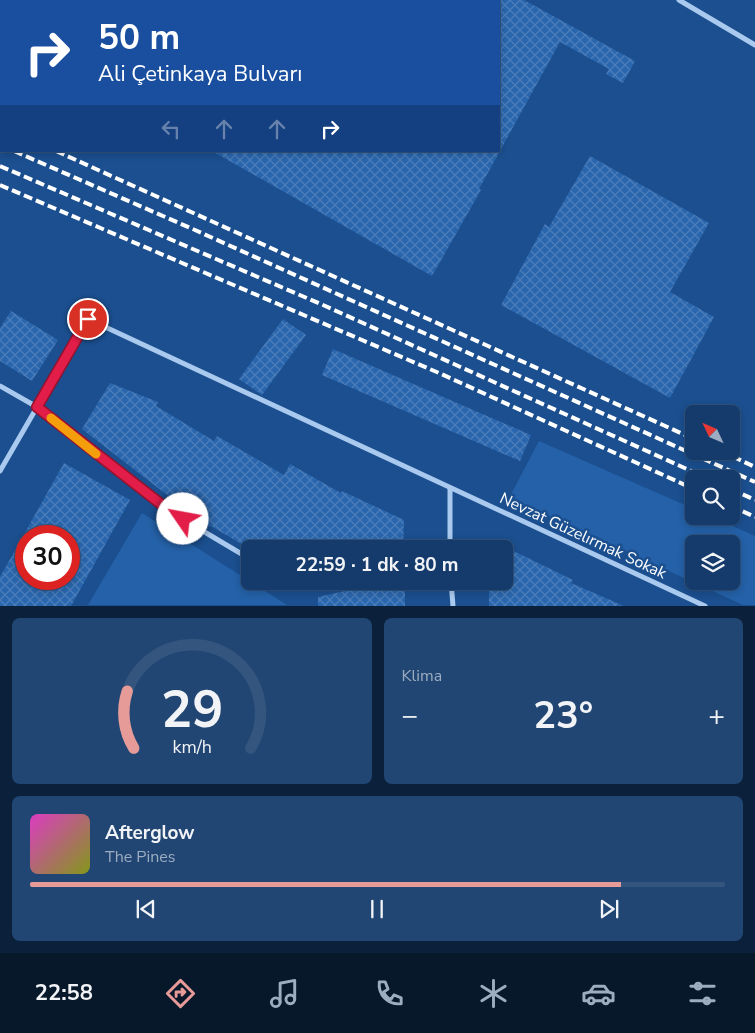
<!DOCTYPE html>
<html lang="tr">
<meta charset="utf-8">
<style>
:root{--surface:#143b6b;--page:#214673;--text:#f1f3f6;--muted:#9dadc1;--line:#33557e;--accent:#e69b98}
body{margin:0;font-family:"Nunito Sans",sans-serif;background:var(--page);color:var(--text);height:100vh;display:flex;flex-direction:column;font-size:19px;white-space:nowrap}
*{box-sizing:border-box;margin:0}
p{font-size:16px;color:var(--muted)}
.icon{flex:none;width:28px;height:28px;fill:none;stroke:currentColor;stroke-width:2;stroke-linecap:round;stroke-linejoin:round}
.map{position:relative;height:606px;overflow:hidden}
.panel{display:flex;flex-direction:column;gap:12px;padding:12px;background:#0b203b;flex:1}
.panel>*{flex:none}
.hud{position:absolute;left:0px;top:0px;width:500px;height:152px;box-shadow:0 2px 8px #0003,0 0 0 1px var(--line);background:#1a4fa0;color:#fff;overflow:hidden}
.needle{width:32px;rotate:314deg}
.buttons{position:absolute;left:685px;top:405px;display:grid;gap:10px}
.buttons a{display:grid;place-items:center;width:55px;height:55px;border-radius:8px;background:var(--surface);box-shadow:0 2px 8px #0003,0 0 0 1px var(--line);font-size:25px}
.speed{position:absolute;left:15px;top:525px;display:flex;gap:10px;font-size:25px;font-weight:700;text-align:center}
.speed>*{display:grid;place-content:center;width:65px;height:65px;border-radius:50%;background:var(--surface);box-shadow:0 2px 8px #0003,0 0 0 1px var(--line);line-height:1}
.speed .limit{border:8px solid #d22;background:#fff;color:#111}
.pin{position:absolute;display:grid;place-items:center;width:42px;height:42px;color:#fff;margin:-21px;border:2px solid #fff;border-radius:50%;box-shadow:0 1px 5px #0007}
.me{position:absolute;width:55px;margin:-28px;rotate:303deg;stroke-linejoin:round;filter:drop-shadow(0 0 4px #0008)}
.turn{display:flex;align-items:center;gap:18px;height:105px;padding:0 15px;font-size:22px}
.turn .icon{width:65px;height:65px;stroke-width:2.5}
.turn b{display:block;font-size:35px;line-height:42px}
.lanes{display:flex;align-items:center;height:48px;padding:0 15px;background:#0003;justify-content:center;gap:25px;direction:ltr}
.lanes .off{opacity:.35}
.big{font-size:38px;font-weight:700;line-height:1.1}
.panel .widget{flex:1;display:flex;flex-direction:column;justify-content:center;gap:8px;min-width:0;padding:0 18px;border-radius:8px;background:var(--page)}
.panel .dial{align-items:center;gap:0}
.dial svg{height:130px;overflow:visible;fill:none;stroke:var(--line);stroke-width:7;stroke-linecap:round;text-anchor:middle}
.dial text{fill:var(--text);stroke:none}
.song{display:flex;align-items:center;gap:15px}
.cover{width:60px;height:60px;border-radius:8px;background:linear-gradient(135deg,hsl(310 70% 55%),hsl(70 70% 35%))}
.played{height:5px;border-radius:2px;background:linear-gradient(90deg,var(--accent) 85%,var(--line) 85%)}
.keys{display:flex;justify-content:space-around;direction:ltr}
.heat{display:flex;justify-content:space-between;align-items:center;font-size:28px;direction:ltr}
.panel .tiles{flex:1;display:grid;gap:12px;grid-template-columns:1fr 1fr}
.widget:last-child{grid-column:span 2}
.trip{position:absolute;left:241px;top:540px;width:272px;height:50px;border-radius:8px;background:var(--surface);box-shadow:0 2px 8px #0003,0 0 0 1px var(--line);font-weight:700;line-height:50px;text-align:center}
.dock{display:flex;height:80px;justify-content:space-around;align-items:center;background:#08182b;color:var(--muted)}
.dock .icon{width:35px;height:35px}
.dock .on{color:var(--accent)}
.dock b{font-size:22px;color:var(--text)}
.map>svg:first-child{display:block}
.green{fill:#2461a8;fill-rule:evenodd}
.building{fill:url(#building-cross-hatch);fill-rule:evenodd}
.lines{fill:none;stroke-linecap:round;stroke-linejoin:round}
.street{stroke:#a9c9ee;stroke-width:5}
.rail{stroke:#fff;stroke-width:4;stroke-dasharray:9 4;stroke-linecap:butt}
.route-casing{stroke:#92132f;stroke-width:12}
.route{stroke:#e11d48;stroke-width:9}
.slow{stroke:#f59e0b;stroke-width:9}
.labels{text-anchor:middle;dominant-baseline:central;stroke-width:5;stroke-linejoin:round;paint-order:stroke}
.street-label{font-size:16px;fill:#fff;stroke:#1b4f8f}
</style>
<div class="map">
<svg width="755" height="606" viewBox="0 0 755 606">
<defs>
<pattern id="building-cross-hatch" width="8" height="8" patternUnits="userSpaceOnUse" patternTransform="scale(1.25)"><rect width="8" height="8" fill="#2a66ad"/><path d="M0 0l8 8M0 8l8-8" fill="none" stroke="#4a7db9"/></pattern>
</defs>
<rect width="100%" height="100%" fill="#1b4f8f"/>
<path class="green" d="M 539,441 L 694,509 L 694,516 L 710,516 L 755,536 L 755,605 L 743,605 L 509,498 ZM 694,544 L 731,544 L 731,581 L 694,581 Z
M 142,513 L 287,605 L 88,605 Z"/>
<path class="building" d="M 499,0 L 524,0 L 635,61 L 623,83 L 606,74 L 609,69 L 560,42 L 479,189 L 481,190 L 432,276 L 212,151 L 499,151 Z
M 590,156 L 709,223 L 670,292 L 714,317 L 670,398 L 501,305 L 545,224 L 549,227 Z
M 11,311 L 58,340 L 32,381 L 0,361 L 0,328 Z
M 283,319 L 306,335 L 262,395 L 239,379 Z
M 333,349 L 531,435 L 520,461 L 322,375 Z
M 110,383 L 158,402 L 156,406 L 214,441 L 217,436 L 284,475 L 290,464 L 341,493 L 342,491 L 404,520 L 403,549 L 250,549 L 211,526 L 210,527 L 192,516 L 193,515 L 82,429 Z
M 64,463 L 130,500 L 71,606 L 0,606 L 0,577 ZM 26,536 L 69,536 L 69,579 L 26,579 Z
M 493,541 L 573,580 L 571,583 L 624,606 L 489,606 L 489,581 L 505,581 L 505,549 L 494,549 Z
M 389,581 L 405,581 L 405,606 L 318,606 L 318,597 Z"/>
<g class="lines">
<path class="street" d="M 679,0 L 755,45
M 0,386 L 37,407 L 166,509 L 250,559
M 0,471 L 88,319 L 705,606
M 450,549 L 450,489
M 287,581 L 293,585 L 315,581
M 451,581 L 453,606"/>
<path class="rail" d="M 0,127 L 1,128
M 0,145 L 1,146
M 14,151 L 195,230 L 755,482
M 56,151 L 694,439
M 0,166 L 323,305 L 709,479
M 0,185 L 439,373 L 694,489
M 721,451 L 755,467
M 731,489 L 755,500
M 731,506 L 755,517"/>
</g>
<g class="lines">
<defs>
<path id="route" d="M 88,319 L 37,407 L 166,508 L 183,519"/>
</defs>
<use href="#route" class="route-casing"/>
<use href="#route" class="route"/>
<path class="slow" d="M 51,418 L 96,454"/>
</g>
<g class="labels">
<g class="street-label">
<text transform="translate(583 536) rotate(25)">Nevzat Güzelırmak Sokak</text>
</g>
</g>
</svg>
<div class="buttons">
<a><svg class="needle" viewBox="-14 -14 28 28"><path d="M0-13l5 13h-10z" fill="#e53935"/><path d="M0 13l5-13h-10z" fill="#9dadc1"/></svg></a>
<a><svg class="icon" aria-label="search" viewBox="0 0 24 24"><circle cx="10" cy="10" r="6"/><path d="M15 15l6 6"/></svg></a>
<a><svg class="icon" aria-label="layers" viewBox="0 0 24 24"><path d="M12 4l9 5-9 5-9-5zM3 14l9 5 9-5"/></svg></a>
</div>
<div class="speed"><div class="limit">30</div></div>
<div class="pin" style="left:88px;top:319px;background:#d93025"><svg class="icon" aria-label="arrive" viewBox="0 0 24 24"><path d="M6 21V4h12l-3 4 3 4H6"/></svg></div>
<svg class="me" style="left:183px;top:519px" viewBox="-20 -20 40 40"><circle r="19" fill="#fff"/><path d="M0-13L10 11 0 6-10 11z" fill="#e11d48"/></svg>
<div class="trip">22:59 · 1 dk · 80 m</div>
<div class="hud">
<div class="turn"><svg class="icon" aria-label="right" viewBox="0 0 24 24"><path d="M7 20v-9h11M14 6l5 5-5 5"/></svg><div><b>50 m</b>Ali Çetinkaya Bulvarı</div></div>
<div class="lanes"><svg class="icon off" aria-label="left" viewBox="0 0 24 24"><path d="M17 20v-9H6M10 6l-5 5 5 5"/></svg><svg class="icon off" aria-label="ahead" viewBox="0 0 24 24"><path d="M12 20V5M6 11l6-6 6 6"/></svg><svg class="icon off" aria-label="ahead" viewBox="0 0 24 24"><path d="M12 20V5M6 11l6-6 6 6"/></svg><svg class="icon" aria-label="right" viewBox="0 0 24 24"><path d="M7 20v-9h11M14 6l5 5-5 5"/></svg></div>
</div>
</div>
<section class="panel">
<div class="tiles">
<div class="widget dial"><svg viewBox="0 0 100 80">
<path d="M14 69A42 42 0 1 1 86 69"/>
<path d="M14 69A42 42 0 0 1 10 34" stroke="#e69b98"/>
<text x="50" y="56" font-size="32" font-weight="700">29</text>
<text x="50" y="72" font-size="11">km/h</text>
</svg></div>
<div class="widget"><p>Klima</p>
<div class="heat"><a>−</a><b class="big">23°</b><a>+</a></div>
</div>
<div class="widget">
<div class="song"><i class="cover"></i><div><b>Afterglow</b><p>The Pines</p></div></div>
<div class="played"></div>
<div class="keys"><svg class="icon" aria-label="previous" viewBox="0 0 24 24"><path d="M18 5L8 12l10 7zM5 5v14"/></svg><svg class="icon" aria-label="pause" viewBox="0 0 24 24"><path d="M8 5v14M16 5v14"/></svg><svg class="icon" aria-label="next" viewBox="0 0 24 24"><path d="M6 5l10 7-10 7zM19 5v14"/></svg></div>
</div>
</div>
</section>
<nav class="dock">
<b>22:58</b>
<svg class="icon on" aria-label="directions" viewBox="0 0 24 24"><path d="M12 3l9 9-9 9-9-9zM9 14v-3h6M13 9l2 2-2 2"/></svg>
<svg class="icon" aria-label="music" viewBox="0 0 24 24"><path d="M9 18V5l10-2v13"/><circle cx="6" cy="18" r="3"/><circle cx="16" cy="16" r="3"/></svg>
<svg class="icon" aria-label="phone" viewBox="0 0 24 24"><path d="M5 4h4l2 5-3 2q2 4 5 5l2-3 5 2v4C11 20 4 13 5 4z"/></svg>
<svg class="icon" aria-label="climate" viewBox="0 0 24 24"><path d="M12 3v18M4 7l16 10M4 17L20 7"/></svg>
<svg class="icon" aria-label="car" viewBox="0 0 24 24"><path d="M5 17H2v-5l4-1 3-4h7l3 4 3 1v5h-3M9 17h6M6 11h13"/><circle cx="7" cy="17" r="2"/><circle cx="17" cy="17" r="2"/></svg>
<svg class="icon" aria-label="filters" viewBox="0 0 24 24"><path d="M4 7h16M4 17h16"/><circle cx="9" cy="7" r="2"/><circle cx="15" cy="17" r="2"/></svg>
</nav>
